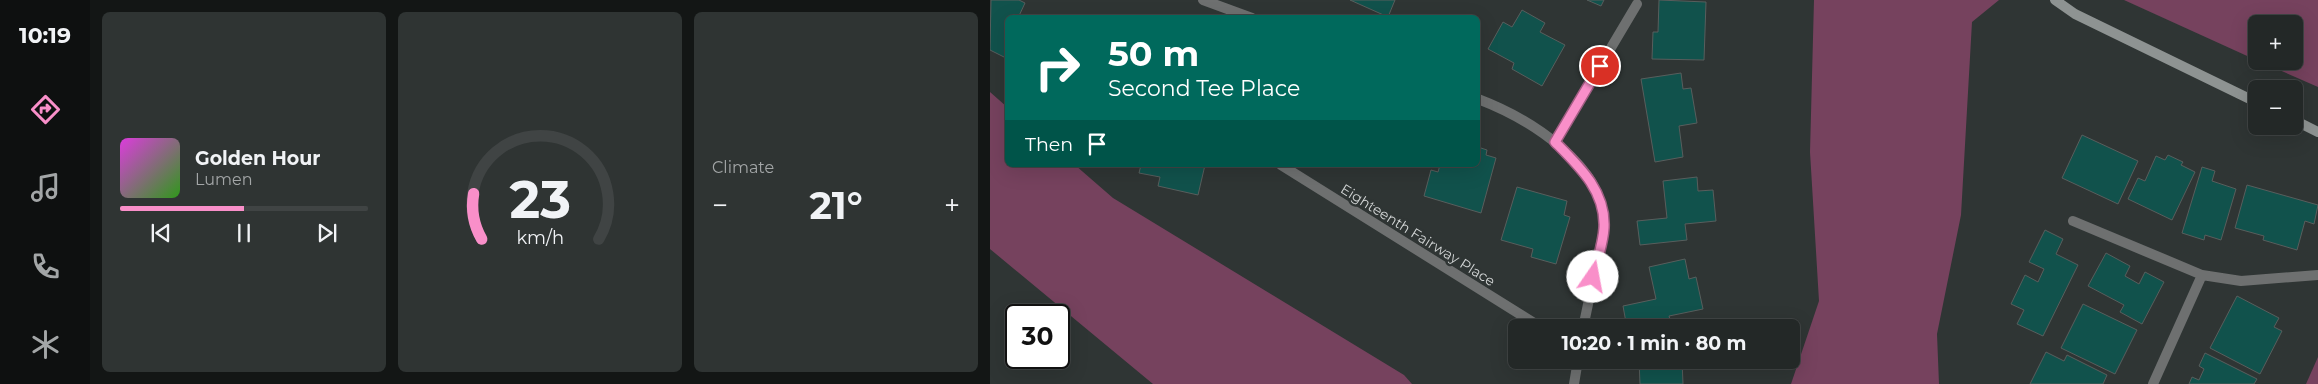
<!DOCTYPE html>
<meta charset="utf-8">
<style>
:root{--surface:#232827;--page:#2f3433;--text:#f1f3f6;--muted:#a3a6a7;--line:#404444;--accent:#f98fc9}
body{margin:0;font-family:Montserrat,sans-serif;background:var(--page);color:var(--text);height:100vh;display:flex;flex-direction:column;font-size:19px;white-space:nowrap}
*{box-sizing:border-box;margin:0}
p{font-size:16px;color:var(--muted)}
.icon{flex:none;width:28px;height:28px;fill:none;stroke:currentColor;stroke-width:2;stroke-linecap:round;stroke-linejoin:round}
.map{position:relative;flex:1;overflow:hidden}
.panel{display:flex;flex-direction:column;gap:12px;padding:12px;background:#131615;width:900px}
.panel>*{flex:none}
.hud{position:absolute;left:15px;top:15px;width:475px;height:152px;border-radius:8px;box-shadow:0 5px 20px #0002,0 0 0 1px var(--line);background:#00695c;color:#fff;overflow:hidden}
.buttons{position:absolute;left:1258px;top:15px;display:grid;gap:10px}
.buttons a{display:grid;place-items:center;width:55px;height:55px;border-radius:8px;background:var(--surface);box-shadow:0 5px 20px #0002,0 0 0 1px var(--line);font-size:25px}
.speed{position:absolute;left:15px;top:304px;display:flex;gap:10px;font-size:25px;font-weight:700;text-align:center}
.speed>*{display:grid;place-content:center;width:65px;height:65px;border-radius:50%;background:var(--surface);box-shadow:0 5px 20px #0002,0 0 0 1px var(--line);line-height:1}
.speed .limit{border:2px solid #111;border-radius:8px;background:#fff;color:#111}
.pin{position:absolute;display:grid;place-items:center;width:42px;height:42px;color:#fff;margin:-21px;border:2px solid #fff;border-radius:50%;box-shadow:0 1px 5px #0007}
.me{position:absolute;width:55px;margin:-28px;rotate:12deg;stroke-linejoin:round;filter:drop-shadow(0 0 4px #0008)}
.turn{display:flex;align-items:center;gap:18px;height:105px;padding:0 20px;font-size:22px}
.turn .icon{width:65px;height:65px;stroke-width:2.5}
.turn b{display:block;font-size:35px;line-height:42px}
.then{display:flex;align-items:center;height:48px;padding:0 20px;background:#0003;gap:10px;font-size:19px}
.big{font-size:38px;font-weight:700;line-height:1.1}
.panel .card{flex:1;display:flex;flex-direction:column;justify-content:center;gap:8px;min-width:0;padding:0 18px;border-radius:8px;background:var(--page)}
.panel .dial{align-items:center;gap:0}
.dial svg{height:130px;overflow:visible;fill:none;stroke:var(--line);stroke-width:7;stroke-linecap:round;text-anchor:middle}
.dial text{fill:var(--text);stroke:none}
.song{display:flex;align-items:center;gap:15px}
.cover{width:60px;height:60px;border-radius:8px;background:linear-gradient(135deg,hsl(300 70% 55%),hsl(110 70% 35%))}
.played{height:5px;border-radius:2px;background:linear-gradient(90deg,var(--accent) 50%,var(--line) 50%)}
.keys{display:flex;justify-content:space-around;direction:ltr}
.heat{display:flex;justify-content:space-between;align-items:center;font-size:28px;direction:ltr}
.panel .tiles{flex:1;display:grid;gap:12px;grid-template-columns:repeat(3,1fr)}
.trip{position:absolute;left:518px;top:319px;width:292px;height:50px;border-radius:8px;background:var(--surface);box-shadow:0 5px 20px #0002,0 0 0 1px var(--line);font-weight:700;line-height:50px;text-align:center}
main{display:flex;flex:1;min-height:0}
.tab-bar{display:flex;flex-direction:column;width:90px;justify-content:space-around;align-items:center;background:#0e1010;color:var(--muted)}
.tab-bar .icon{width:35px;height:35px}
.tab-bar .on{color:var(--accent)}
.tab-bar b{font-size:22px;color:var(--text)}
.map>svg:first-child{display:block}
.green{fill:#76425e}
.building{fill:#11524c;stroke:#585e5d}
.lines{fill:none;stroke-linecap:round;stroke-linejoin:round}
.street{stroke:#6e7070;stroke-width:10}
.secondary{stroke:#8e9392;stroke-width:10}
.route-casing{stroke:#a25d83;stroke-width:12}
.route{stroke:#f98fc9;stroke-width:9}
.labels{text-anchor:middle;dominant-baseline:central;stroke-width:5;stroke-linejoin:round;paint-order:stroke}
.street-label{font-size:14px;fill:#d2d5d5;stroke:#2f3534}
</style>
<main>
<nav class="tab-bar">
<b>10:19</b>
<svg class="icon on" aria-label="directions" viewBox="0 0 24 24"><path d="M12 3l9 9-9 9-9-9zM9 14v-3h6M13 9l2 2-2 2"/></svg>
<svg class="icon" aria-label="music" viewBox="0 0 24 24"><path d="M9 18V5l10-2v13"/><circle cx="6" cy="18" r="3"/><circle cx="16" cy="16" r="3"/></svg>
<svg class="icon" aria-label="phone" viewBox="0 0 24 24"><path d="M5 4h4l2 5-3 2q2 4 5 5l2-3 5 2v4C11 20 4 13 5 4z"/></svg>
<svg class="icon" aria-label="climate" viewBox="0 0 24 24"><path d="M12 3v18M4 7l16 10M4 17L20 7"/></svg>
</nav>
<section class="panel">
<div class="tiles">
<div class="card">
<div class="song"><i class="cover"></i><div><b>Golden Hour</b><p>Lumen</p></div></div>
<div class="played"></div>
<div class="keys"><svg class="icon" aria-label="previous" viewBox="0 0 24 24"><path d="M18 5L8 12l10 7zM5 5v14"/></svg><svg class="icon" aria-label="pause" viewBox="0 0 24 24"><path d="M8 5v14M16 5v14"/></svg><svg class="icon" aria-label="next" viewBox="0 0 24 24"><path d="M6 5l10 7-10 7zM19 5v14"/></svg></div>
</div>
<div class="card dial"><svg viewBox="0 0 100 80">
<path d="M14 69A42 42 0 1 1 86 69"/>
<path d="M14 69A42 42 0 0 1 9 41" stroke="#f98fc9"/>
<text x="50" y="56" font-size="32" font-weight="700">23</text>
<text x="50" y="72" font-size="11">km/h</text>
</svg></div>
<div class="card"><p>Climate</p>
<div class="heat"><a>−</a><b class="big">21°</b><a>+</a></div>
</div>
</div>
</section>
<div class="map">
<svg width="1328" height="384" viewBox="0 0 1328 384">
<rect width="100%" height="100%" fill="#2f3534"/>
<path class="green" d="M 824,0 L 1009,0 L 982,22 L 971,215 L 947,334 L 949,384 L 801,384 L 829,301 L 820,152 Z
M 1134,0 L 1328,0 L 1328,87 L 1269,61 L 1304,61 L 1304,24 L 1266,24 L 1266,60 Z
M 0,92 L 17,107 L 18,165 L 85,165 L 123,198 L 414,375 L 422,384 L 163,384 L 0,249 Z
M 1328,357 L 1328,384 L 1316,384 Z"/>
<path class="building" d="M 1,0 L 29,0 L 35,3 L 28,18 L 18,18 L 18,59 L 0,50 Z
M 360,0 L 405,0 L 398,17 Z
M 597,0 L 614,0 L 611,6 Z
M 669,0 L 716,2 L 714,60 L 662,59 L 663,32 L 668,32 Z
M 532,10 L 555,23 L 550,32 L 575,45 L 552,86 L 522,69 L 524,63 L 498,49 L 513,22 L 522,27 Z
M 691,73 L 693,89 L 701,88 L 707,123 L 689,126 L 693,157 L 665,162 L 651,79 Z
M 1092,135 L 1148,161 L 1128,204 L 1072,178 Z
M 488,147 L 497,150 L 496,155 L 506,158 L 491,213 L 434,196 L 441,170 L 448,172 L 450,165 L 488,165 Z
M 1178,155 L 1193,162 L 1191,165 L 1205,172 L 1182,220 L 1138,199 L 1148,178 L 1155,181 L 1166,156 L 1175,160 Z
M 151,165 L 215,165 L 208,195 L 168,186 L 170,177 L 149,173 Z
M 1212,167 L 1225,171 L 1222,181 L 1246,189 L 1231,240 L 1215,235 L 1214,240 L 1192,233 Z
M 707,177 L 708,191 L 723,190 L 726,221 L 695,224 L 697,240 L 650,245 L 647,221 L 677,218 L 673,181 Z
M 1257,185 L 1328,205 L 1324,224 L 1315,221 L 1307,250 L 1273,240 L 1274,236 L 1245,228 Z
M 527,187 L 577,201 L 574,215 L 580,217 L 566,264 L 541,257 L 543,249 L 511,240 Z
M 1055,230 L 1073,239 L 1066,254 L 1088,265 L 1053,336 L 1027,324 L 1034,310 L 1021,304 L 1035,275 L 1048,282 L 1054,269 L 1039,262 Z
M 1116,253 L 1140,266 L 1135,276 L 1149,284 L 1155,272 L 1174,282 L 1152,324 L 1130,312 L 1134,305 L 1098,286 Z
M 695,259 L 699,279 L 706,277 L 713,309 L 679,316 L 681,323 L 660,328 L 637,328 L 633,306 L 666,299 L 659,267 Z
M 1247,296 L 1289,318 L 1284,327 L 1292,331 L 1270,374 L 1220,348 Z
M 1093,304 L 1147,330 L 1125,374 L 1071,348 Z
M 1056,352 L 1074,361 L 1077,355 L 1117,375 L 1113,384 L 1040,384 Z
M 1215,353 L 1267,379 L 1264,384 L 1199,384 L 1202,377 L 1209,380 L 1214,369 L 1209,366 Z
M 649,360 L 692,360 L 693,384 L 650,384 Z"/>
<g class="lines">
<path class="street" d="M 213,0 L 262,18
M 488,99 C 538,118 616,165 614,227 C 613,237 610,247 608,257 C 603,280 598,304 593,328
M 565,142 L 647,4
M 291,165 L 552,328
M 1083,221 L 1212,275 L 1251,281 L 1328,275
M 584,384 L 588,360
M 1163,384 L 1212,275"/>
<path class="secondary" d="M 1065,0 L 1085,14 L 1266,102
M 1304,120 L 1328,132"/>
</g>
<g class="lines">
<defs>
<path id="route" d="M 603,277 C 607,261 613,244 614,228 C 616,191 589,166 565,142 L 610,66"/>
</defs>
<use href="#route" class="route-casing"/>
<use href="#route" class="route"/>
</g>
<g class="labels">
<g class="street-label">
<text transform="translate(428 235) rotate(32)">Eighteenth Fairway Place</text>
</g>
</g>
</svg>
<div class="buttons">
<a>+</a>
<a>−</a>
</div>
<div class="speed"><div class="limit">30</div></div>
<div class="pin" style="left:610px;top:66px;background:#d93025"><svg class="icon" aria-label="arrive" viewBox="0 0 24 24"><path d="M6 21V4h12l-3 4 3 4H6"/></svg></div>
<svg class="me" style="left:603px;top:277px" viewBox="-20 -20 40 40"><circle r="19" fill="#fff"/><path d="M0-13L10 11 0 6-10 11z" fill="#f98fc9"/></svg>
<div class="trip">10:20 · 1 min · 80 m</div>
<div class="hud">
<div class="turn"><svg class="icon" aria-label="right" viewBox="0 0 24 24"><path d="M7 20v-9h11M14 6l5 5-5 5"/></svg><div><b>50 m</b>Second Tee Place</div></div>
<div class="then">Then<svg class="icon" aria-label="arrive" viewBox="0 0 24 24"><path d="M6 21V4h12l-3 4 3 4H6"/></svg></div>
</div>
</div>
</main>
